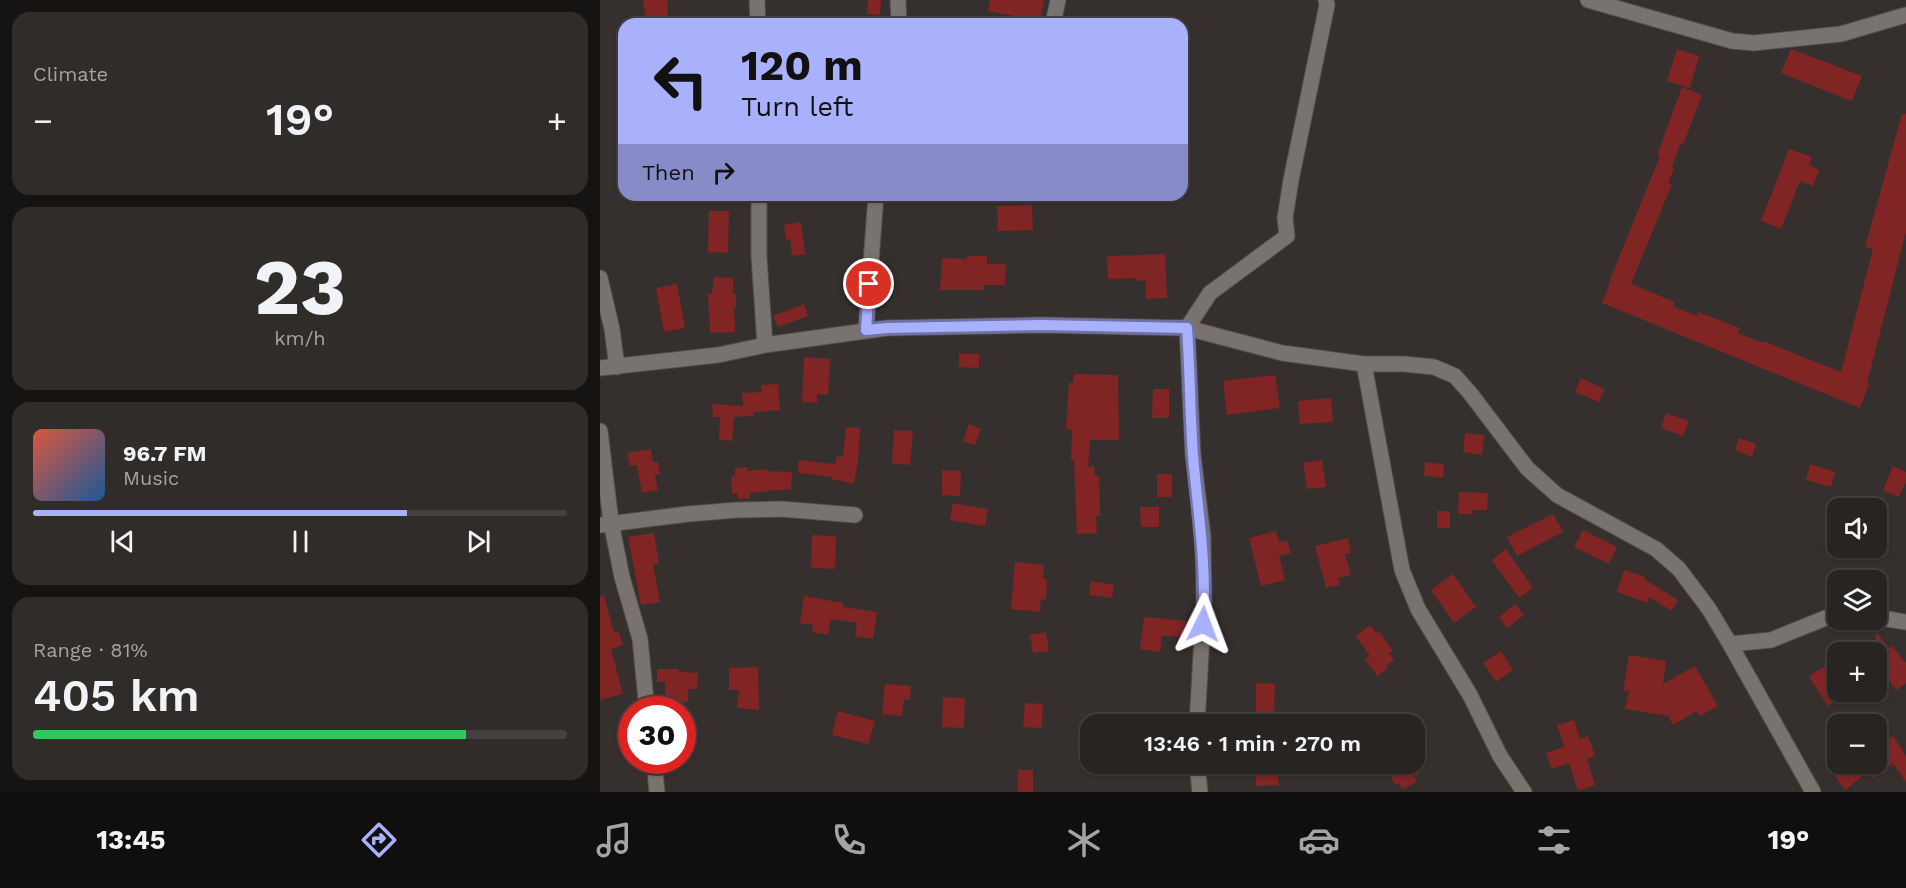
<!DOCTYPE html>
<meta charset="utf-8">
<style>
:root{--surface:#282422;--page:#302c2a;--text:#f1f3f6;--muted:#a5a4a5;--line:#444140;--accent:#a9b0fc}
body{margin:0;font-family:"Work Sans",sans-serif;background:var(--page);color:var(--text);height:100vh;display:flex;flex-direction:column;font-size:22px;white-space:nowrap}
*{box-sizing:border-box;margin:0}
p{font-size:20px;color:var(--muted)}
.icon{flex:none;width:33px;height:33px;fill:none;stroke:currentColor;stroke-width:2;stroke-linecap:round;stroke-linejoin:round}
.map{position:relative;flex:1;overflow:hidden}
.drawer{display:flex;flex-direction:column;gap:12px;padding:12px;background:#161413;width:600px}
.drawer>*{flex:none}
.guide{position:absolute;left:18px;top:18px;width:570px;height:183px;border-radius:18px;box-shadow:0 2px 4px #0004,0 0 0 2px var(--line);background:#a9b0fc;color:#111;overflow:hidden}
.buttons{position:absolute;left:1227px;top:498px;display:grid;gap:12px}
.buttons a{display:grid;place-items:center;width:60px;height:60px;border-radius:12px;background:var(--surface);box-shadow:0 2px 4px #0004,0 0 0 2px var(--line);font-size:30px}
.speed{position:absolute;left:18px;top:696px;display:flex;gap:12px;font-size:30px;font-weight:700;text-align:center}
.speed>*{display:grid;place-content:center;width:78px;height:78px;border-radius:50%;background:var(--surface);box-shadow:0 2px 4px #0004,0 0 0 2px var(--line);line-height:1}
.speed .limit{border:9px solid #d22;background:#fff;color:#111}
.pin{position:absolute;display:grid;place-items:center;width:51px;height:51px;color:#fff;margin:-26px;border:3px solid #fff;border-radius:50%;box-shadow:0 2px 6px #0007}
.me{position:absolute;width:66px;margin:-33px;rotate:3deg;stroke-linejoin:round;filter:drop-shadow(0 0 4px #0008)}
.turn{display:flex;align-items:center;gap:21px;height:126px;padding:0 24px;font-size:27px}
.turn .icon{width:78px;height:78px;stroke-width:2.5}
.turn b{display:block;font-size:42px;line-height:51px}
.then{display:flex;align-items:center;height:57px;padding:0 24px;background:#0003;gap:12px;font-size:22px}
.big{font-size:45px;font-weight:600;line-height:1.1}
.drawer .tile{flex:1;display:flex;flex-direction:column;justify-content:center;gap:9px;min-width:0;padding:0 21px;border-radius:18px;background:var(--page)}
.drawer .dial{align-items:center;gap:0}
.dial b{font-size:78px;line-height:1}
.song{display:flex;align-items:center;gap:18px}
.cover{width:72px;height:72px;border-radius:9px;background:linear-gradient(135deg,hsl(10 70% 55%),hsl(210 70% 35%))}
.played{height:6px;border-radius:3px;background:linear-gradient(90deg,var(--accent) 70%,var(--line) 70%)}
.keys{display:flex;justify-content:space-around;direction:ltr}
.heat{display:flex;justify-content:space-between;align-items:center;font-size:33px;direction:ltr}
.charge{height:9px;border-radius:4px;background:linear-gradient(90deg,#34c759 81%,var(--line) 0)}
.trip{position:absolute;left:480px;top:714px;width:345px;height:60px;border-radius:18px;background:var(--surface);box-shadow:0 2px 4px #0004,0 0 0 2px var(--line);font-weight:600;line-height:60px;text-align:center}
.dock{display:flex;height:96px;justify-content:space-around;align-items:center;background:#100e0e;color:var(--muted)}
.dock .icon{width:42px;height:42px}
.dock .active{color:var(--accent)}
.dock b{font-size:27px;color:var(--text)}
main{display:flex;flex:1;min-height:0}
.map>svg:first-child{display:block}
.building{fill:#802424}
.lines{fill:none;stroke-linecap:round;stroke-linejoin:round}
.minor-casing{stroke:#534e4c;stroke-width:17}
.minor{stroke:#797370;stroke-width:15}
.route-casing{stroke:#6e72a4;stroke-width:15}
.route{stroke:#a9b0fc;stroke-width:10}
</style>
<main>
<section class="drawer">
<div class="tile"><p>Climate</p>
<div class="heat"><a>−</a><b class="big">19°</b><a>+</a></div>
</div>
<div class="tile dial"><b>23</b><p>km/h</p></div>
<div class="tile">
<div class="song"><i class="cover"></i><div><b>96.7 FM</b><p>Music</p></div></div>
<div class="played"></div>
<div class="keys"><svg class="icon" aria-label="previous" viewBox="0 0 24 24"><path d="M18 5L8 12l10 7zM5 5v14"/></svg><svg class="icon" aria-label="pause" viewBox="0 0 24 24"><path d="M8 5v14M16 5v14"/></svg><svg class="icon" aria-label="next" viewBox="0 0 24 24"><path d="M6 5l10 7-10 7zM19 5v14"/></svg></div>
</div>
<div class="tile"><p>Range · 81%</p><b class="big">405 km</b><div class="charge"></div></div>
</section>
<div class="map">
<svg width="1306" height="792" viewBox="0 0 1306 792">
<rect width="100%" height="100%" fill="#35302e"/>
<path class="building" d="M 43,0 L 67,0 L 68,16 L 66,16 L 66,18 L 46,21 Z
M 268,0 L 281,0 L 280,15 L 267,14 Z
M 390,0 L 444,0 L 440,21 L 388,11 Z
M 1077,49 L 1099,56 L 1090,88 L 1067,81 Z
M 1191,49 L 1262,76 L 1252,101 L 1181,73 Z
M 1082,87 L 1102,95 L 1083,145 L 1080,144 L 1072,167 L 1074,168 L 1068,183 L 1072,184 L 1031,284 L 1075,302 L 1073,306 L 1097,316 L 1098,312 L 1140,328 L 1138,333 L 1163,343 L 1163,341 L 1241,372 L 1273,249 L 1265,247 L 1302,114 L 1306,114 L 1306,232 L 1267,383 L 1269,384 L 1260,408 L 1002,303 L 1010,282 L 1009,282 L 1060,156 L 1057,155 Z
M 1189,149 L 1212,157 L 1209,165 L 1219,170 L 1213,186 L 1200,181 L 1181,229 L 1161,221 Z
M 432,205 L 433,230 L 398,231 L 397,206 Z
M 109,211 L 129,211 L 128,253 L 108,252 Z
M 201,222 L 205,254 L 192,256 L 190,239 L 186,240 L 184,225 Z
M 565,254 L 567,298 L 546,299 L 546,280 L 536,281 L 536,278 L 508,279 L 507,256 Z
M 367,256 L 387,256 L 387,264 L 406,264 L 405,285 L 384,285 L 384,290 L 340,290 L 342,258 L 367,259 Z
M 114,277 L 133,278 L 133,294 L 136,294 L 136,308 L 134,307 L 135,332 L 110,333 L 108,294 L 112,294 Z
M 77,284 L 85,328 L 64,332 L 56,288 Z
M 204,304 L 208,316 L 178,327 L 173,316 Z
M 359,354 L 379,354 L 379,368 L 359,367 Z
M 204,357 L 230,359 L 228,395 L 217,394 L 217,403 L 202,402 Z
M 474,374 L 518,375 L 519,440 L 490,440 L 488,467 L 494,466 L 495,476 L 499,476 L 500,516 L 496,516 L 497,533 L 477,534 L 474,460 L 471,460 L 472,430 L 466,429 L 469,383 L 473,383 Z
M 675,375 L 680,408 L 627,415 L 623,381 Z
M 981,378 L 1005,389 L 999,402 L 975,392 Z
M 178,384 L 180,410 L 154,412 L 153,416 L 134,417 L 132,441 L 119,440 L 120,417 L 113,417 L 112,404 L 143,406 L 142,393 L 162,392 L 161,385 Z
M 553,389 L 569,389 L 569,418 L 552,418 Z
M 731,398 L 733,422 L 700,424 L 698,401 Z
M 1066,413 L 1089,421 L 1083,436 L 1061,428 Z
M 369,424 L 381,429 L 375,445 L 363,441 Z
M 246,427 L 260,428 L 258,461 L 254,484 L 232,479 L 232,477 L 198,473 L 199,460 L 235,464 L 237,456 L 243,457 Z
M 294,430 L 313,431 L 310,465 L 292,463 Z
M 865,433 L 884,435 L 882,455 L 863,452 Z
M 1139,438 L 1156,444 L 1152,457 L 1135,450 Z
M 51,449 L 53,462 L 58,462 L 60,474 L 55,475 L 58,490 L 42,493 L 37,465 L 30,466 L 27,453 Z
M 722,460 L 726,487 L 707,489 L 703,463 Z
M 825,462 L 844,464 L 843,478 L 824,476 Z
M 1210,464 L 1235,472 L 1231,487 L 1206,480 Z
M 1293,466 L 1306,472 L 1306,481 L 1299,497 L 1283,490 Z
M 147,467 L 147,471 L 167,469 L 167,471 L 192,472 L 191,489 L 150,493 L 150,498 L 138,499 L 137,493 L 132,494 L 131,477 L 135,476 L 135,468 Z
M 342,470 L 361,471 L 360,496 L 342,495 Z
M 557,474 L 572,474 L 572,497 L 557,497 Z
M 859,492 L 888,493 L 887,510 L 873,510 L 873,514 L 858,514 Z
M 353,503 L 388,509 L 385,526 L 350,520 Z
M 540,507 L 559,507 L 559,527 L 541,527 Z
M 837,511 L 850,511 L 850,528 L 837,528 Z
M 953,514 L 963,532 L 917,556 L 907,537 Z
M 983,530 L 1017,547 L 1009,564 L 974,547 Z
M 676,531 L 679,542 L 687,540 L 691,553 L 679,556 L 685,580 L 661,586 L 649,538 Z
M 54,533 L 59,563 L 53,564 L 60,602 L 41,605 L 28,537 Z
M 212,535 L 236,536 L 235,569 L 211,568 Z
M 748,538 L 751,553 L 745,554 L 751,575 L 738,578 L 740,585 L 726,588 L 715,546 Z
M 906,549 L 933,588 L 919,598 L 892,560 Z
M 415,562 L 444,565 L 443,579 L 447,579 L 446,600 L 441,599 L 440,612 L 411,609 Z
M 1024,570 L 1045,577 L 1044,579 L 1078,600 L 1072,611 L 1049,597 L 1047,603 L 1017,592 Z
M 853,574 L 876,607 L 854,623 L 831,590 Z
M 491,581 L 514,585 L 512,598 L 489,595 Z
M 4,595 L 14,633 L 19,632 L 23,645 L 11,649 L 23,694 L 0,700 L 0,596 Z
M 204,596 L 243,603 L 243,607 L 277,612 L 273,639 L 255,636 L 257,623 L 231,619 L 228,635 L 212,632 L 213,625 L 200,623 Z
M 915,604 L 924,615 L 907,628 L 899,617 Z
M 544,617 L 587,621 L 586,637 L 562,636 L 560,652 L 540,649 Z
M 770,625 L 776,633 L 779,631 L 793,651 L 789,653 L 794,660 L 786,666 L 787,669 L 777,676 L 765,659 L 770,656 L 756,636 Z
M 446,632 L 449,651 L 433,653 L 430,635 Z
M 1276,632 L 1289,648 L 1292,646 L 1306,663 L 1306,683 L 1297,690 L 1276,664 Z
M 901,651 L 913,670 L 896,682 L 883,663 Z
M 1029,655 L 1066,661 L 1063,684 L 1095,666 L 1118,706 L 1100,716 L 1097,711 L 1073,725 L 1068,716 L 1025,709 L 1029,690 L 1023,692 Z
M 1232,662 L 1238,670 L 1238,692 L 1243,692 L 1245,695 L 1228,706 L 1209,676 Z
M 158,667 L 159,710 L 137,708 L 139,690 L 129,690 L 129,668 Z
M 57,669 L 79,669 L 79,672 L 98,673 L 97,689 L 88,689 L 88,702 L 66,702 L 65,682 L 57,682 Z
M 656,683 L 675,684 L 674,718 L 656,717 Z
M 285,684 L 311,686 L 310,700 L 304,699 L 302,716 L 282,714 Z
M 343,697 L 365,698 L 364,728 L 342,727 Z
M 425,703 L 443,704 L 442,728 L 423,727 Z
M 238,711 L 275,721 L 268,744 L 232,735 Z
M 974,720 L 980,739 L 988,736 L 995,756 L 987,759 L 995,785 L 978,791 L 969,763 L 952,769 L 946,753 L 964,747 L 957,725 Z
M 1293,736 L 1306,756 L 1306,782 L 1293,763 L 1273,778 L 1268,772 L 1245,790 L 1232,772 L 1244,764 L 1276,764 L 1276,746 Z
M 655,764 L 677,764 L 679,785 L 656,786 Z
M 790,764 L 814,764 L 819,774 L 814,776 L 817,782 L 802,789 L 799,783 L 795,785 L 789,773 L 793,771 Z
M 418,770 L 433,770 L 433,792 L 418,792 Z"/>
<g class="lines">
<defs>
<path id="minor" d="M 157,0 L 158,24
M 298,0 L 299,24
M 988,0 L 1132,41 L 1154,43 L 1241,34 L 1306,15
M 453,24 L 458,0
M 159,195 L 159,257 L 165,345
M 0,278 L 12,329 L 17,367
M 266,330 L 276,195
M 764,364 L 802,570 L 818,609 L 870,695 L 900,756 L 924,792
M 0,368 L 118,355 L 165,345 L 287,328 L 441,325 L 587,328 L 610,293 L 687,236 L 685,218 L 691,180 L 727,5 L 726,0
M 0,431 L 11,522 L 22,577 L 40,639 L 47,710
M 0,525 L 88,514 L 137,510 L 181,509 L 255,515
M 1276,617 L 1306,622
M 1130,644 L 1171,640 L 1238,613
M 597,724 L 604,601 L 603,536 L 593,455 L 587,328 L 682,353 L 764,364 L 804,364 L 834,367 L 855,376 L 870,393 L 927,468 L 957,495 L 1056,549 L 1079,569 L 1109,609 L 1130,644 L 1213,792
M 54,760 L 57,792
M 597,764 L 600,792"/>
</defs>
<use href="#minor" class="minor-casing"/>
<use href="#minor" class="minor"/>
</g>
<g class="lines">
<defs>
<path id="route" d="M 269,284 L 266,330 L 287,328 L 441,325 L 587,328 C 590,370 590,413 593,456 C 598,512 607,567 603,624"/>
</defs>
<use href="#route" class="route-casing"/>
<use href="#route" class="route"/>
</g>
</svg>
<div class="buttons">
<a><svg class="icon" aria-label="sound" viewBox="0 0 24 24"><path d="M4 9h4l5-4v14l-5-4H4zM17 9q2 3 0 6"/></svg></a>
<a><svg class="icon" aria-label="layers" viewBox="0 0 24 24"><path d="M12 4l9 5-9 5-9-5zM3 14l9 5 9-5"/></svg></a>
<a>+</a>
<a>−</a>
</div>
<div class="speed"><div class="limit">30</div></div>
<div class="pin" style="left:269px;top:284px;background:#d93025"><svg class="icon" aria-label="arrive" viewBox="0 0 24 24"><path d="M6 21V4h12l-3 4 3 4H6"/></svg></div>
<svg class="me" style="left:603px;top:624px" viewBox="-20 -20 40 40"><path d="M0-17L14 15 0 8-14 15z" fill="#a9b0fc" stroke="#fff" stroke-width="4"/></svg>
<div class="trip">13:46 · 1 min · 270 m</div>
<div class="guide">
<div class="turn"><svg class="icon" aria-label="left" viewBox="0 0 24 24"><path d="M17 20v-9H6M10 6l-5 5 5 5"/></svg><div><b>120 m</b>Turn left</div></div>
<div class="then">Then<svg class="icon" aria-label="right" viewBox="0 0 24 24"><path d="M7 20v-9h11M14 6l5 5-5 5"/></svg></div>
</div>
</div>
</main>
<nav class="dock">
<b>13:45</b>
<svg class="icon active" aria-label="directions" viewBox="0 0 24 24"><path d="M12 3l9 9-9 9-9-9zM9 14v-3h6M13 9l2 2-2 2"/></svg>
<svg class="icon" aria-label="music" viewBox="0 0 24 24"><path d="M9 18V5l10-2v13"/><circle cx="6" cy="18" r="3"/><circle cx="16" cy="16" r="3"/></svg>
<svg class="icon" aria-label="phone" viewBox="0 0 24 24"><path d="M5 4h4l2 5-3 2q2 4 5 5l2-3 5 2v4C11 20 4 13 5 4z"/></svg>
<svg class="icon" aria-label="climate" viewBox="0 0 24 24"><path d="M12 3v18M4 7l16 10M4 17L20 7"/></svg>
<svg class="icon" aria-label="car" viewBox="0 0 24 24"><path d="M5 17H2v-5l4-1 3-4h7l3 4 3 1v5h-3M9 17h6M6 11h13"/><circle cx="7" cy="17" r="2"/><circle cx="17" cy="17" r="2"/></svg>
<svg class="icon" aria-label="filters" viewBox="0 0 24 24"><path d="M4 7h16M4 17h16"/><circle cx="9" cy="7" r="2"/><circle cx="15" cy="17" r="2"/></svg>
<b>19°</b>
</nav>
